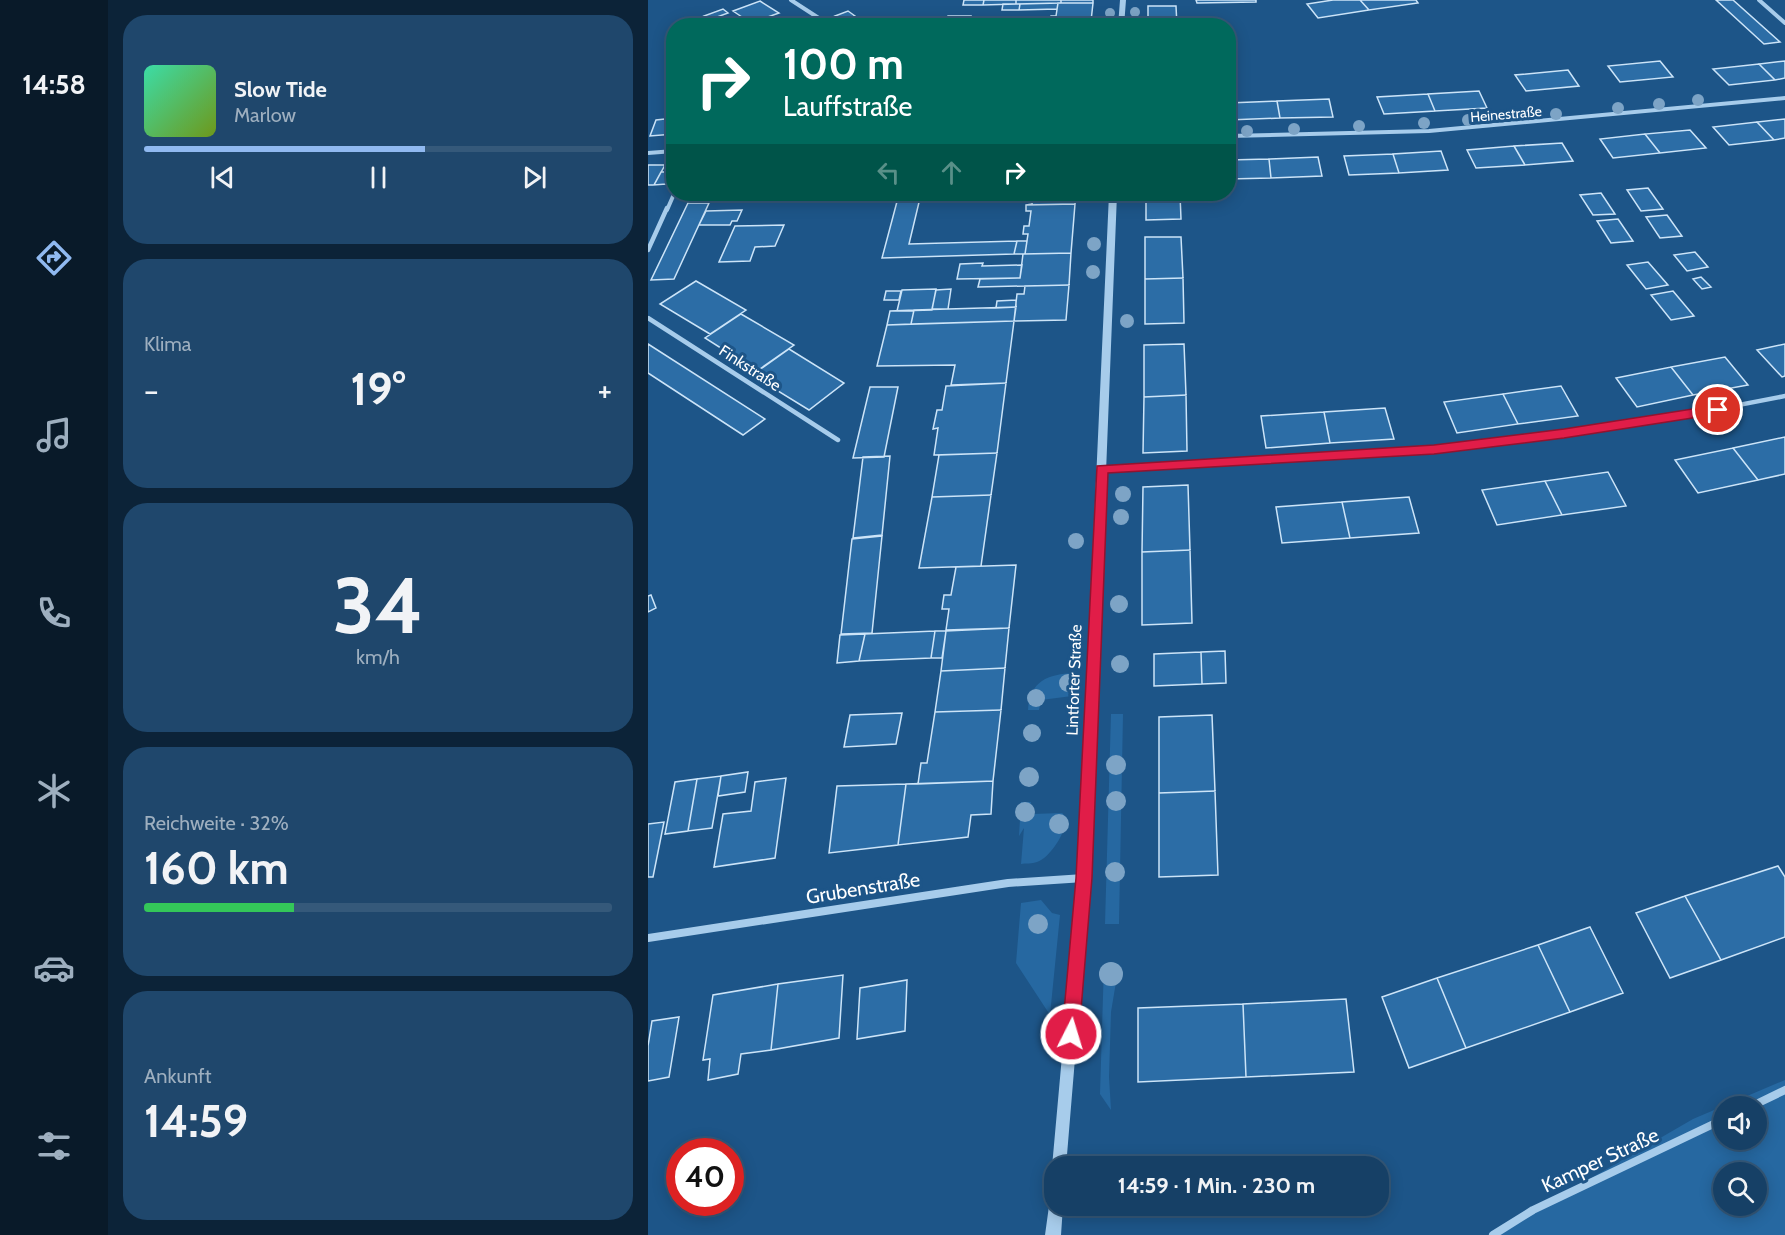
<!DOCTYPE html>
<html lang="de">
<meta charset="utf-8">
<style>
:root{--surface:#164066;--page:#1f476c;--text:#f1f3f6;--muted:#9eafbf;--line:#35597a;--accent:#90b9f0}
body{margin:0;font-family:Cabin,sans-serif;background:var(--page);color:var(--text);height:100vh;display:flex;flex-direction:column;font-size:22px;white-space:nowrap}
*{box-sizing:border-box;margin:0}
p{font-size:20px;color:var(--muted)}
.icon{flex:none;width:33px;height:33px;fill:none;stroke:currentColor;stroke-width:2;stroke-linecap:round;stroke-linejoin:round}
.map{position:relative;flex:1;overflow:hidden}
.drawer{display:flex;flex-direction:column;gap:15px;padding:15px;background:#0c2338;width:540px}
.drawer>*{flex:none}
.top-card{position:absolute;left:18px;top:18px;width:570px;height:183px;border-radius:24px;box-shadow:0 3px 15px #0003,0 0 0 2px var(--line);background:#00695c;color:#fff;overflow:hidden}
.fabs{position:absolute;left:1065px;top:1096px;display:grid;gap:12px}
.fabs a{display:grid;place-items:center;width:54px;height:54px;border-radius:50%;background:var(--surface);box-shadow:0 3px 15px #0003,0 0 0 2px var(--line);font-size:30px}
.speed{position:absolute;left:18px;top:1138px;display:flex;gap:12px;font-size:30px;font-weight:700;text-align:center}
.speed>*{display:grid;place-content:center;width:78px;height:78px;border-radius:50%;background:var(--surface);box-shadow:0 3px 15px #0003,0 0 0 2px var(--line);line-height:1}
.speed .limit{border:9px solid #d22;background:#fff;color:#111}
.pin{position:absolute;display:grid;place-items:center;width:51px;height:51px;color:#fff;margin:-26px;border:3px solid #fff;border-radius:50%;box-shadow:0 2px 6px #0007}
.me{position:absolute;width:66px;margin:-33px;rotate:5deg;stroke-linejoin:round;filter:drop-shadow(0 0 4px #0008)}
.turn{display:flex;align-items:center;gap:21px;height:126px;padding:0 18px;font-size:27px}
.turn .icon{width:78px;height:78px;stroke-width:2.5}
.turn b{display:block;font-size:42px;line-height:51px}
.lanes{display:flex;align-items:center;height:57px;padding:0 18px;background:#0003;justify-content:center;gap:30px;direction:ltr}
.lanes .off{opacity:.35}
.big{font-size:45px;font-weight:700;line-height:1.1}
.drawer .tile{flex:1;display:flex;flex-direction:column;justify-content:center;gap:9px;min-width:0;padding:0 21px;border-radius:24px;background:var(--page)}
.drawer .dial{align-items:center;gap:0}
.dial b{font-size:78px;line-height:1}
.song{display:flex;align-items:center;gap:18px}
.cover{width:72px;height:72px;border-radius:9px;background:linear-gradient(135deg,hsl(160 70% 55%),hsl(80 70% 35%))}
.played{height:6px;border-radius:3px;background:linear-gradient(90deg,var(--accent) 60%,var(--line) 60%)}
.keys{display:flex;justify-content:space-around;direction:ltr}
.heat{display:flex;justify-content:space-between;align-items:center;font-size:33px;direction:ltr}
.charge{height:9px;border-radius:4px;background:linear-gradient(90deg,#34c759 32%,var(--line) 0)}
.trip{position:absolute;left:396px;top:1156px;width:345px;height:60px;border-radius:24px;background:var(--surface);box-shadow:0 3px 15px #0003,0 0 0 2px var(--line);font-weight:700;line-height:60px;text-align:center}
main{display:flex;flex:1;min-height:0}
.tabs{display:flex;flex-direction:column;width:108px;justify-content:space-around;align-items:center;background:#091a29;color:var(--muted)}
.tabs .icon{width:42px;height:42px}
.tabs .current{color:var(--accent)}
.tabs b{font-size:27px;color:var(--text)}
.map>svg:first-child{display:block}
.green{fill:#2668a1;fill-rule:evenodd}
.building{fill:#2c6da6;stroke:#cce4f8;stroke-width:1.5}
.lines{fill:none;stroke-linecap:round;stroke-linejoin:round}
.minor-far2{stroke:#a7cceb;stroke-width:4}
.minor-far1{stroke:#a7cceb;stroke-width:4.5}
.minor{stroke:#a7cceb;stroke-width:8}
.tertiary{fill:#a7cceb;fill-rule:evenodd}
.tree{fill:#7da4c6}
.route{fill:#e11d48;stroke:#92132f;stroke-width:1.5}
.labels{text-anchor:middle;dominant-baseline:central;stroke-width:6;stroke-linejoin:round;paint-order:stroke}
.far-street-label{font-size:14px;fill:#fff;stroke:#1d5588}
.street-label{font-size:16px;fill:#fff;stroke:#1d5588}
.near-street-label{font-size:20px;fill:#fff;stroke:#1d5588}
</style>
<main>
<nav class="tabs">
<b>14:58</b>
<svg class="icon current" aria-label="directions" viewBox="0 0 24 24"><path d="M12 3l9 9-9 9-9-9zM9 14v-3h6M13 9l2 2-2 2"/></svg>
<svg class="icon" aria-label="music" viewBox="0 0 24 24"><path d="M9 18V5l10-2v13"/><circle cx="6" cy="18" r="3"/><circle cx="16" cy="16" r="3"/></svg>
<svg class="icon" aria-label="phone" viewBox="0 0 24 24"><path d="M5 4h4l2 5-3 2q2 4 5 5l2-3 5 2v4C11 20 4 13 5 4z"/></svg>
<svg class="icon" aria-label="climate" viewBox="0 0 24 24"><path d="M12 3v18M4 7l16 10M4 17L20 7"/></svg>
<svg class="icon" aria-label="car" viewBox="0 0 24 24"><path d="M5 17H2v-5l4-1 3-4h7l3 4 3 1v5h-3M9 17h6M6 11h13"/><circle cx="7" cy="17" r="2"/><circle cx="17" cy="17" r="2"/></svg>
<svg class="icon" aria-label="filters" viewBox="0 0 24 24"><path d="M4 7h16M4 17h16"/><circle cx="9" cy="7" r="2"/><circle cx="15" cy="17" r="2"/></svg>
</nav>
<section class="drawer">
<div class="tile">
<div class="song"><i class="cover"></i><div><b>Slow Tide</b><p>Marlow</p></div></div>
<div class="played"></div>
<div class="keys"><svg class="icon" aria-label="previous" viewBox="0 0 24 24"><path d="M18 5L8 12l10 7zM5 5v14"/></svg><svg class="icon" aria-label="pause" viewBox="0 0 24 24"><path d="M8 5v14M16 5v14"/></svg><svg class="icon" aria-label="next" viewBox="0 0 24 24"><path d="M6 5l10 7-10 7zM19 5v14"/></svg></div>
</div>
<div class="tile"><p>Klima</p>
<div class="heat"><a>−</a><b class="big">19°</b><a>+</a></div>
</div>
<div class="tile dial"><b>34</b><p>km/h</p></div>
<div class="tile"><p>Reichweite · 32%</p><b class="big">160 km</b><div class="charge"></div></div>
<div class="tile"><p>Ankunft</p><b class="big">14:59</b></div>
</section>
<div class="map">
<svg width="1137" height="1235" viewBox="0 0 1137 1235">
<rect width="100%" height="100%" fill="#1d5588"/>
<path class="green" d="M 426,673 L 424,696 L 393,700 L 391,710 L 380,710 C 382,681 400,674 426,673 Z
M 463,714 L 475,714 L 471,924 L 457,924 Z
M 373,802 L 383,802 L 382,811 L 384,814 L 414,813 L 419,818 C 418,832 402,858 389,862 C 384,864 378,863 373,864 L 376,828 L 371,836 Z
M 393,900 L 404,913 L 412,915 L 402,1015 L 368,963 L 373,903 Z
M 456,964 L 471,964 L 463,1012 L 461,1077 L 463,1110 L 452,1094 Z
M 1137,1080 L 1137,1235 L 845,1235 L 1045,1119 ZM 1076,1107 L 1108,1107 L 1108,1140 L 1076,1140 ZM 1076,1173 L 1108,1173 L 1108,1206 L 1076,1206 Z"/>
<path class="building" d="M 316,0 L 336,0 L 335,5 L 315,5 Z
M 336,0 L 368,0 L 368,4 L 335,5 Z
M 368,0 L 413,0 L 413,3 L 368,4 Z
M 413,0 L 445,0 L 445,3 L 413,3 Z
M 548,0 L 608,0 L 608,2 L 549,3 Z
M 685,0 L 712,0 L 721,10 L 670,18 L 659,4 Z
M 712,0 L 768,0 L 770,3 L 721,10 Z
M 1068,0 L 1085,0 L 1132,42 L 1116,44 Z
M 112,1 L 131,13 L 103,23 L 85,11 Z
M 410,3 L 445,3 L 443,21 L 402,22 L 403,16 L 408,16 Z
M 410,3 L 409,9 L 371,10 L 372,4 Z
M 355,4 L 372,4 L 371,10 L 354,10 Z
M 500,6 L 528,6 L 529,26 L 500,26 Z
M 75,9 L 80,13 L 61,20 L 56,16 Z
M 200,11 L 207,16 L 194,21 L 187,16 Z
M 300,16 L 323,16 L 322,23 L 299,23 Z
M 443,21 L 443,26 L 403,26 L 404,22 Z
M 404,22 L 403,26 L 337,26 L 337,23 Z
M 1012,61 L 1025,77 L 972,82 L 960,66 Z
M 1137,61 L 1137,78 L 1127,80 L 1111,64 Z
M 1111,64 L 1127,80 L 1081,85 L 1065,69 Z
M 920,70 L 931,86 L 878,91 L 867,75 Z
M 831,91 L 839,108 L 787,111 L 780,94 Z
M 780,94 L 787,111 L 736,114 L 729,97 Z
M 681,99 L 685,117 L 632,118 L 629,101 Z
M 629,101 L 632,118 L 580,120 L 580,103 Z
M 26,118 L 26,134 L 2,136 L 8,120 Z
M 1137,119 L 1137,138 L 1126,140 L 1109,122 Z
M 1109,122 L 1126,140 L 1081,145 L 1065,127 Z
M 1042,130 L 1058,148 L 1012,153 L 997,134 Z
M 997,134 L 1012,153 L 965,158 L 952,139 Z
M 914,143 L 925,161 L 877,165 L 866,146 Z
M 866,146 L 877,165 L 828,168 L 819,150 Z
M 793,151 L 800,170 L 751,173 L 745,154 Z
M 745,154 L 751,173 L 701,175 L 696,156 Z
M 670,157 L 674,176 L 623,178 L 621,159 Z
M 621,159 L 623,178 L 580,179 L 580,160 Z
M 0,165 L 17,165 L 6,185 L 0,185 Z
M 13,172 L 24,172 L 18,184 L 6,185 Z
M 1000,188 L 1015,209 L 993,211 L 979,190 Z
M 953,193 L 967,214 L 945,215 L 932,195 Z
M 251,194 L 273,194 L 261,244 L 369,241 L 366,254 L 234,258 Z
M 385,194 L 428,194 L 427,204 L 378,205 L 384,204 Z
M 498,194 L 532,194 L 533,219 L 498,220 Z
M 40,203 L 61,203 L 26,279 L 3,280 Z
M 427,204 L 423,253 L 377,254 L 380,234 L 375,234 L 376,226 L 381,226 L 383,211 L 378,211 L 378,205 Z
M 94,210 L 89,221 L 84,221 L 82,225 L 51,225 L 58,211 Z
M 1019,215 L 1034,236 L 1012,238 L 998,217 Z
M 970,219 L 985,241 L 963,243 L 949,221 Z
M 136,225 L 127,246 L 107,247 L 102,261 L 71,262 L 87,226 Z
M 497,237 L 533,237 L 535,278 L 497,279 Z
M 369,241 L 379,241 L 377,254 L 366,254 Z
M 1047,252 L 1060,267 L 1039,271 L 1026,255 Z
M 423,253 L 421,285 L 330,287 L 332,279 L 372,278 L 375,254 Z
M 1000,262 L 1020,285 L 998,289 L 979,265 Z
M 335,263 L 334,266 L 374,265 L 372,278 L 309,279 L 312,264 Z
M 1053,277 L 1063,287 L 1054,289 L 1045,279 Z
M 535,278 L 536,323 L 497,324 L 497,279 Z
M 48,281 L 98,310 L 62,334 L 12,304 Z
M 421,285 L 418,320 L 366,321 L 369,294 L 376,294 L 377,286 Z
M 288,289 L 284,310 L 249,311 L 254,290 Z
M 303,289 L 300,309 L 284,309 L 288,290 Z
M 238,291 L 253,291 L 251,300 L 236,300 Z
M 1025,291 L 1046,316 L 1023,320 L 1003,295 Z
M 368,300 L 368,307 L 348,308 L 349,301 Z
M 368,307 L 366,321 L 263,324 L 266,310 Z
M 266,310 L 263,324 L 239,325 L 242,311 Z
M 93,314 L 146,345 L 109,371 L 57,338 Z
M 366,321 L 358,383 L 303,385 L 307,365 L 229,366 L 239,325 Z
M 0,344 L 117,419 L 95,435 L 0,373 Z
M 536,344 L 538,395 L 496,397 L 496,345 Z
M 1137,344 L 1137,376 L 1134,377 L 1109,350 Z
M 141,349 L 196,383 L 161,410 L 104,375 Z
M 1077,357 L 1100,385 L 1045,395 L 1023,367 Z
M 1023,367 L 1045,395 L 989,407 L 968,378 Z
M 358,383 L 349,453 L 286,455 L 290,428 L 285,429 L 289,410 L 294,410 L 298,386 Z
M 913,386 L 930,416 L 870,424 L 855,394 Z
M 222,387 L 250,387 L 236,457 L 205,458 Z
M 855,394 L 870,424 L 809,433 L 796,402 Z
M 538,395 L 539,451 L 495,453 L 496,397 Z
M 737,408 L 746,439 L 682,443 L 676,412 Z
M 676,412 L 682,443 L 618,448 L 613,416 Z
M 1137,437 L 1137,474 L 1110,480 L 1085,448 Z
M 1085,448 L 1110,480 L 1050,493 L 1027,460 Z
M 349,453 L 343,495 L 284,497 L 291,455 Z
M 242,456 L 234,535 L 205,538 L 215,457 Z
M 960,472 L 978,506 L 914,515 L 897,481 Z
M 897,481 L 914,515 L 849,525 L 834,490 Z
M 540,485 L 542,550 L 494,552 L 495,487 Z
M 343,495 L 333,566 L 271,568 L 284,497 Z
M 761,497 L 771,533 L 702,538 L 694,502 Z
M 694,502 L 702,538 L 634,543 L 628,507 Z
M 234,536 L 224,633 L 193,634 L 204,539 Z
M 542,550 L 544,623 L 494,625 L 494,552 Z
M 368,565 L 361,628 L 298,630 L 301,609 L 294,609 L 296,595 L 303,595 L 308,567 Z
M 3,595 L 8,608 L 0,612 L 0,596 Z
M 361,628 L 357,668 L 293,671 L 298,631 Z
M 287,631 L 298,631 L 294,658 L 283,658 Z
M 287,631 L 283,658 L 211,661 L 217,634 Z
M 217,634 L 211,661 L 189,663 L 192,635 Z
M 577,651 L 578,683 L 554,684 L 553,652 Z
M 553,652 L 554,684 L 506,686 L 506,654 Z
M 357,668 L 353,710 L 287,712 L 293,671 Z
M 353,710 L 345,781 L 270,784 L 273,763 L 279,763 L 287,712 Z
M 254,713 L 248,744 L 196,747 L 202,715 Z
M 564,715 L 567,791 L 511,793 L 511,717 Z
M 100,772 L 97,792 L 70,796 L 73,776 Z
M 73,776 L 64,828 L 40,831 L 49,779 Z
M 138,778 L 127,858 L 66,867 L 75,814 L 103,811 L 107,782 Z
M 49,779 L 40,831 L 17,834 L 27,782 Z
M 345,781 L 343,814 L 323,815 L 320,837 L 250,845 L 258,784 Z
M 258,784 L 250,845 L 181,853 L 189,786 Z
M 567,791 L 570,875 L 511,877 L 511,793 Z
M 16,822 L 5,877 L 0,877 L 0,824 Z
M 1130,866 L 1137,877 L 1137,937 L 1073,960 L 1037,896 Z
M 1037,896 L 1073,960 L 1022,978 L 988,913 Z
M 942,927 L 975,993 L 922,1012 L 890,945 Z
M 890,945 L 922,1012 L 818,1048 L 789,978 Z
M 195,975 L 191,1038 L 123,1050 L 130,984 Z
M 789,978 L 818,1048 L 761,1068 L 734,997 Z
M 259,980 L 257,1031 L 209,1039 L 212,988 Z
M 130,984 L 123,1050 L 93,1054 L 90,1074 L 60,1080 L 62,1059 L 55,1060 L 65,995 Z
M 698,999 L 706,1072 L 598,1077 L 595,1004 Z
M 595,1004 L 598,1077 L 490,1082 L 490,1008 Z
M 31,1017 L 21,1077 L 0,1081 L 0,1046 L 4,1021 Z"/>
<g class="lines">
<path class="minor-far2" d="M 143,0 L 183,26
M 1111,0 L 1137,23
M 580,136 L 781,131 L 1137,98
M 0,153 L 26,151
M 19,210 L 26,194"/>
<path class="minor-far1" d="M 0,250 L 19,208
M 0,318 L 190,440
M 454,469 C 564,462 676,459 786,449 C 904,439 1021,419 1137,396"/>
<path class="minor" d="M 0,938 L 360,883 L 436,878
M 1102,1107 L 1137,1090
M 845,1235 L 885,1210 L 1076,1119"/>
<path class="tertiary" d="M 472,0 L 478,0 L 476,26 L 470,26 Z
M 461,194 L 469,194 L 442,878 L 418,1167 L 406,1167 L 406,1172 L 404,1167 L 430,878 Z
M 406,1199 L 406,1206 L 415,1206 L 413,1235 L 397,1235 L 401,1206 L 403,1201 Z"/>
</g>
<g class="tree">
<circle cx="487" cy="12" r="5"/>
<circle cx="462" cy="13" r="5"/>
<circle cx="1050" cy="100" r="6"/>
<circle cx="1011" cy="104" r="6"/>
<circle cx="970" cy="108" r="6"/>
<circle cx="908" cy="114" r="6"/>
<circle cx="820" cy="120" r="6"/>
<circle cx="776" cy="123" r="6"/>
<circle cx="711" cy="126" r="6"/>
<circle cx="646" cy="129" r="6"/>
<circle cx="599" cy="131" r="6"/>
<circle cx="446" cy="244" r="7"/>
<circle cx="445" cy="272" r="7"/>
<circle cx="479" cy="321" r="7"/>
<circle cx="475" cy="494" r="8"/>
<circle cx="473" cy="517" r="8"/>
<circle cx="428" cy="541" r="8"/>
<circle cx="471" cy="604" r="9"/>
<circle cx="472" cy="664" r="9"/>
<circle cx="420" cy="683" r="9"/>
<circle cx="388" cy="698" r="9"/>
<circle cx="384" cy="733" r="9"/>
<circle cx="468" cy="765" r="10"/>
<circle cx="381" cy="777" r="10"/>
<circle cx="468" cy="801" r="10"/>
<circle cx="377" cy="812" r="10"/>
<circle cx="411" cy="824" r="10"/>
<circle cx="467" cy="872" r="10"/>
<circle cx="390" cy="924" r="10"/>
<circle cx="463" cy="974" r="12"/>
</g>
<path class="route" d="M 1070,405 L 1075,410 L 1070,414 L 916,438 L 786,454 L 460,473 L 444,878 L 431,1034 L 429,1040 L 423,1042 L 416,1040 L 414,1034 L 428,878 L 449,466 L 786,445 L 916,429 Z"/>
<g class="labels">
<g class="far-street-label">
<text transform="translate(858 114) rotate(-5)">Heinestraße</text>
</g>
<g class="street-label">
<text transform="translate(102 368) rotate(33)">Finkstraße</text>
<text transform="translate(426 680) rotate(-88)">Lintforter Straße</text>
</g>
<g class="near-street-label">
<text transform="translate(215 888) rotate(-9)">Grubenstraße</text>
<text transform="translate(952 1160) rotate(-25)">Kamper Straße</text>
</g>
</g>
</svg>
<div class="fabs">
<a><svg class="icon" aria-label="sound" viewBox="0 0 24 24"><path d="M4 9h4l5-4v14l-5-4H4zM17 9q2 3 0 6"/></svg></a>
<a><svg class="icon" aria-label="search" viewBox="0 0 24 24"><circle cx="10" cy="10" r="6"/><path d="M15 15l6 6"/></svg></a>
</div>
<div class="speed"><div class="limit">40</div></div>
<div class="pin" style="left:1070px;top:410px;background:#d93025"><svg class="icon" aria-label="arrive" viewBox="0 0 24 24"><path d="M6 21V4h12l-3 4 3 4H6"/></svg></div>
<svg class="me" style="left:423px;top:1034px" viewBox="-20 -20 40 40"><circle r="17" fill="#e11d48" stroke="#fff" stroke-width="3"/><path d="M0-11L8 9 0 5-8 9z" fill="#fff"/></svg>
<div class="trip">14:59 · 1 Min. · 230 m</div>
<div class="top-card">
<div class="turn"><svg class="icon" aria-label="right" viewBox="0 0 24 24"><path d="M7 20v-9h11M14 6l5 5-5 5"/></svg><div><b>100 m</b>Lauffstraße</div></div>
<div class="lanes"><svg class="icon off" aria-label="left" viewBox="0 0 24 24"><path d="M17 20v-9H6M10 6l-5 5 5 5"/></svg><svg class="icon off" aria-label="ahead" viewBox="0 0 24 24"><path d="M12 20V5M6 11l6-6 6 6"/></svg><svg class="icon" aria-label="right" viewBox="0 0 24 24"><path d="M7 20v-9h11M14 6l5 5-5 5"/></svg></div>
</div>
</div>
</main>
